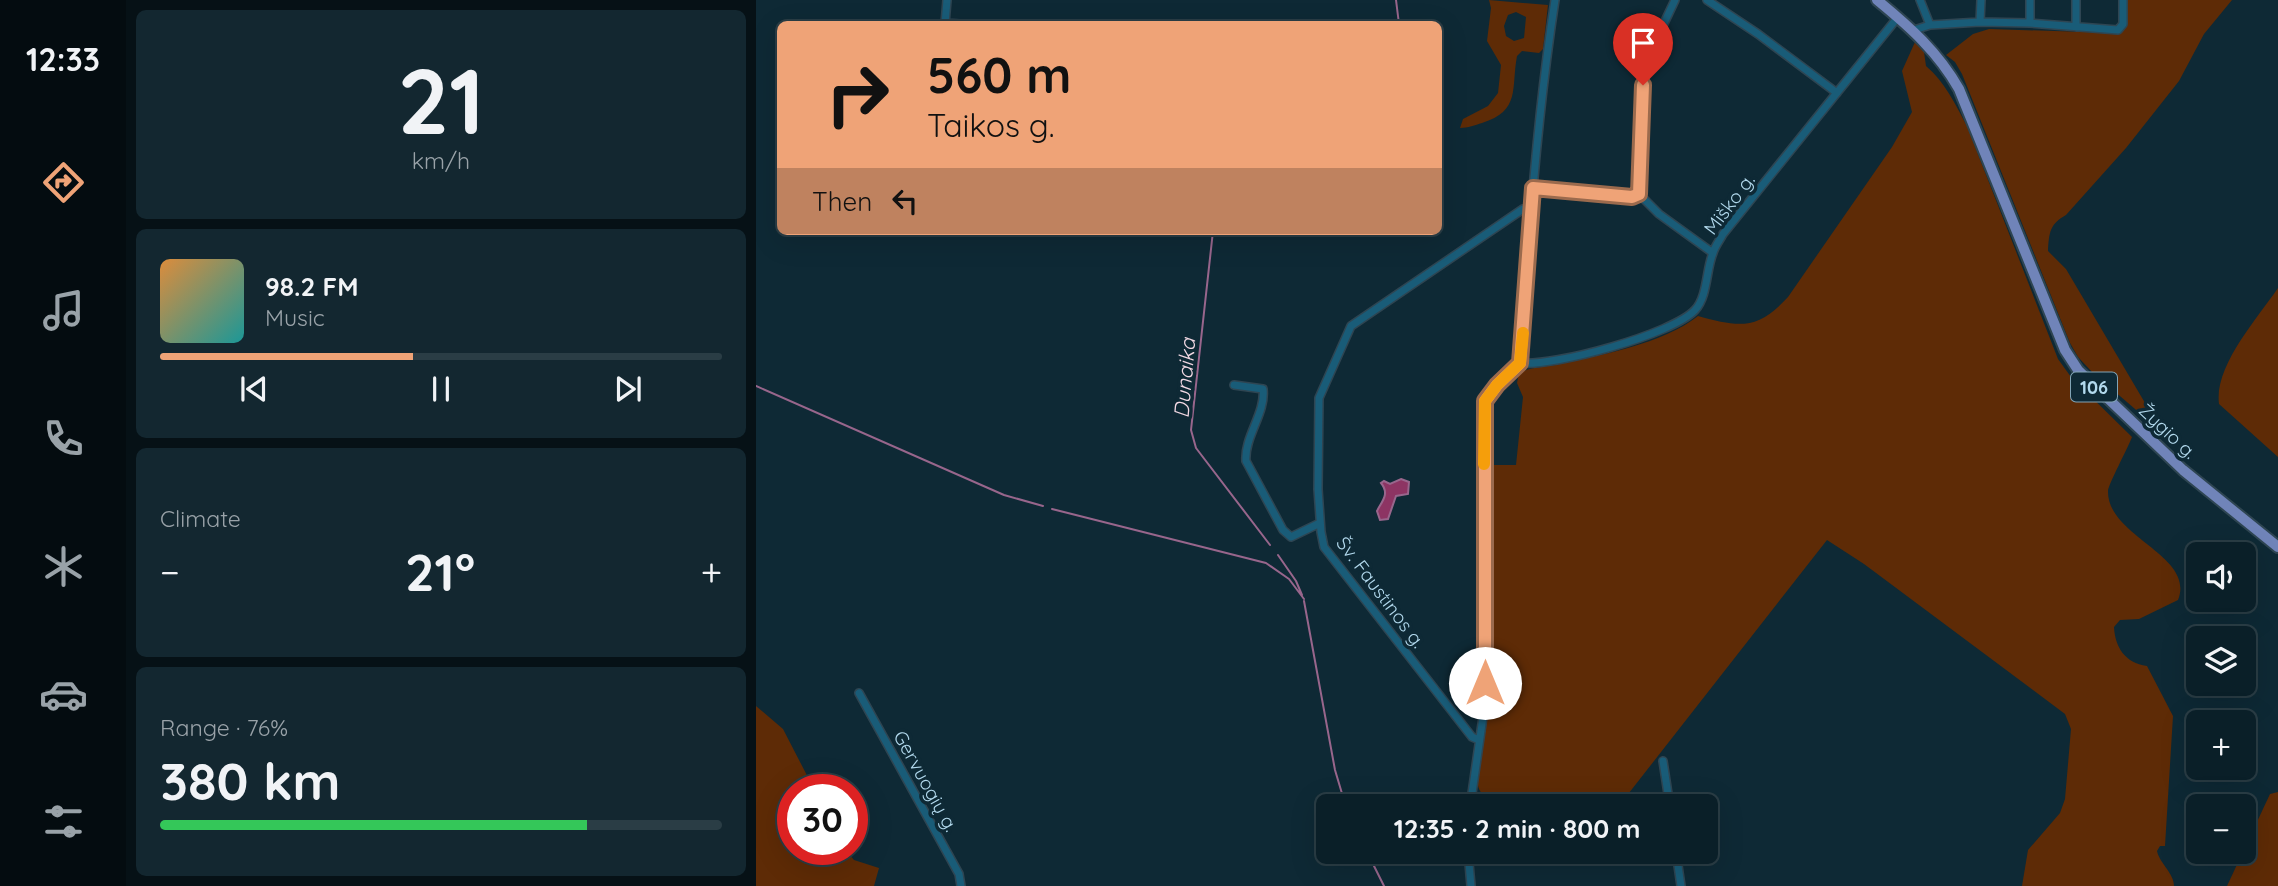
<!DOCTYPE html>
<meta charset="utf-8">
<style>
:root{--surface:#0a1f28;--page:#132730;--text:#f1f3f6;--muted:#99a2a8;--line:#2a3d45;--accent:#efa377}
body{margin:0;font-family:Quicksand,sans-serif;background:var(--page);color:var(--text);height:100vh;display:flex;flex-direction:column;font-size:26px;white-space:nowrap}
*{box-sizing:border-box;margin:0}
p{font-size:23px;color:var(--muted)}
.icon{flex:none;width:38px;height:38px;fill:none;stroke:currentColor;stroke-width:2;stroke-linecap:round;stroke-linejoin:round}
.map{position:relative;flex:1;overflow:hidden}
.sheet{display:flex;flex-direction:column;gap:10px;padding:10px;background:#061116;width:630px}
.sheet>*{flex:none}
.top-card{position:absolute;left:21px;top:21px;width:665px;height:214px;border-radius:10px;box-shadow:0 7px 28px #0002,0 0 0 2px var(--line);background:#efa377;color:#111;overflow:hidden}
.fabs{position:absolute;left:1430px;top:542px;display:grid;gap:14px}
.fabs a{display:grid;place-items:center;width:70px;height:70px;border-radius:10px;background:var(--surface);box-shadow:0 7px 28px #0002,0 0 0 2px var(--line);font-size:35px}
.speed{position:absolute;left:21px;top:774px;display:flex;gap:14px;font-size:35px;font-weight:700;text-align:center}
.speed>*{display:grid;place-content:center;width:91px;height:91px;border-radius:50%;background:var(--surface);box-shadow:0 7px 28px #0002,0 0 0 2px var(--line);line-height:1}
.speed .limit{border:10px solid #d22;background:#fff;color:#111}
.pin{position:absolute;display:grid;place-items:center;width:60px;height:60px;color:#fff;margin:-72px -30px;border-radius:50% 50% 50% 0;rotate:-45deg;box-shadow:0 0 7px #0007}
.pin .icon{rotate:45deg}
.me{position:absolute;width:77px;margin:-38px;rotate:0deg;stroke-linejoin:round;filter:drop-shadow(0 0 5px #0008)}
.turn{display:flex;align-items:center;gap:24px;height:147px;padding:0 35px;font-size:32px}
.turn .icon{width:91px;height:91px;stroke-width:2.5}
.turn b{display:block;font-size:49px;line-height:60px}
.then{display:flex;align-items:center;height:66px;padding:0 35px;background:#0003;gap:14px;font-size:26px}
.big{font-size:52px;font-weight:800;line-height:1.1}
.sheet .widget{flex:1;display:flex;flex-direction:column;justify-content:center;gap:10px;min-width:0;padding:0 24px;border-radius:10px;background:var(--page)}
.sheet .dial{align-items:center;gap:0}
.dial b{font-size:91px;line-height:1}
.song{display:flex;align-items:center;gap:21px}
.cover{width:84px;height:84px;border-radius:10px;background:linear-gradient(135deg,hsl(30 70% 55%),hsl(180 70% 35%))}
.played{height:7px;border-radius:4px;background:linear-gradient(90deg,var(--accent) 45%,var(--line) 45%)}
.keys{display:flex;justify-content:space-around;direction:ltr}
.heat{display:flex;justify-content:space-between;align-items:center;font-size:38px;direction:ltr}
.charge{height:10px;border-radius:5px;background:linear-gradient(90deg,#34c759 76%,var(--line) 0)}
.trip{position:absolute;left:560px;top:794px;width:402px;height:70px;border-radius:10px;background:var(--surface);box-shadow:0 7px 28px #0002,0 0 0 2px var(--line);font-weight:800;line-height:70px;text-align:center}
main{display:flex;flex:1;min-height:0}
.tabs{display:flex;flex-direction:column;width:126px;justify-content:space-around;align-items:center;background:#040c10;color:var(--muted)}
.tabs .icon{width:49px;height:49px}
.tabs .current{color:var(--accent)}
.tabs b{font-size:32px;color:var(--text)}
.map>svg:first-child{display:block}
.green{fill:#5e2b06;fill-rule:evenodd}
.water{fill:#8d3463;stroke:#98668c;stroke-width:2}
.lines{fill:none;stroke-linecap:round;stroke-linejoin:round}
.stream{stroke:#98668c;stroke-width:2}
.minor-casing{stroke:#2e4552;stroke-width:10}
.primary-casing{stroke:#2e4552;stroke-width:14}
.minor{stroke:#195c78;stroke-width:7}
.primary{stroke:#7084b9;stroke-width:10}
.route-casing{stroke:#9b6a4d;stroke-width:18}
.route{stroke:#efa377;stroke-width:12}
.slow{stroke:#f59e0b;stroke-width:12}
.labels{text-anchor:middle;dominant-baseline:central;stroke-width:7;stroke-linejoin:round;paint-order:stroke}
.shield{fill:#0e2935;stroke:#81a4b6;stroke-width:2}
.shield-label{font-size:18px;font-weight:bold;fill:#b2d9ed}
.street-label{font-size:19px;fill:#b2d9ed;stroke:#0e2935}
.water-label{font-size:21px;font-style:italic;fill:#f4dae5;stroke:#0e2935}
</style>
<main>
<nav class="tabs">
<b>12:33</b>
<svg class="icon current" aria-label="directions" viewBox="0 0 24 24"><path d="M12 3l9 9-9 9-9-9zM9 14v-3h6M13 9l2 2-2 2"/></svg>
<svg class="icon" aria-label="music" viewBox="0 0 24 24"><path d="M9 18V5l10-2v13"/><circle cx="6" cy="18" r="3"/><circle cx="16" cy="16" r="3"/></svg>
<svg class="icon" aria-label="phone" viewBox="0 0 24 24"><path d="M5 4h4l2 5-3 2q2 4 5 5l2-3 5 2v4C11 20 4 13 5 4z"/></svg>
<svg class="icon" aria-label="climate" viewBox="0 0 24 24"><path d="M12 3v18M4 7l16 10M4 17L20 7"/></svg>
<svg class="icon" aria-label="car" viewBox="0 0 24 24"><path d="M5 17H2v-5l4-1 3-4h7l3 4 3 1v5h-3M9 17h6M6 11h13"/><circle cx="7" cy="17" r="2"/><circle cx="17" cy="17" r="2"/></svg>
<svg class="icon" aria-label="filters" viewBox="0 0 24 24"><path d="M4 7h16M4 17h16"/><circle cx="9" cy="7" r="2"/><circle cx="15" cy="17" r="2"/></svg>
</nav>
<section class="sheet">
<div class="widget dial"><b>21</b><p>km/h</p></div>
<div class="widget">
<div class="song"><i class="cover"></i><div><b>98.2 FM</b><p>Music</p></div></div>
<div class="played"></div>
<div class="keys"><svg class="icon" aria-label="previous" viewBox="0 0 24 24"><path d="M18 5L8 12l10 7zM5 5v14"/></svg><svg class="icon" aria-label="pause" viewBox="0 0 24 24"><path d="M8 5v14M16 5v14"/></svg><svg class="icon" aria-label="next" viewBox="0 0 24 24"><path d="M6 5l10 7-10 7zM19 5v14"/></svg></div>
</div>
<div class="widget"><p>Climate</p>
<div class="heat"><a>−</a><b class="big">21°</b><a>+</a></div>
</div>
<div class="widget"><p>Range · 76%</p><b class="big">380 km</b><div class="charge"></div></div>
</section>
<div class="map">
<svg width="1522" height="886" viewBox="0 0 1522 886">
<rect width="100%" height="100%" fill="#0e2935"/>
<path class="green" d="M 733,0 L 792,5 L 787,49 L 783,53 L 766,51 L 761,56 C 755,88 765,111 726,123 C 719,125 712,128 704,128 L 707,119 L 732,106 L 742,93 L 745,65 L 731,41 L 735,8 ZM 760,12 L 770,17 L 768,38 L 758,41 L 750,36 L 748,26 L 752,15 Z
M 1371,0 L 1476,0 L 1448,34 L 1423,81 L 1370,148 L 1310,215 C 1294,224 1293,232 1292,251 L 1310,269 L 1392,408 L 1392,414 L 1386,415 L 1336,372 L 1322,357 L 1314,343 L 1206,74 L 1199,62 L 1190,55 L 1217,34 L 1233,29 L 1360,33 L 1368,28 L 1371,20 Z
M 1159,42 L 1168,52 L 1170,66 C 1189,82 1199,104 1211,126 L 1302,359 L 1315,377 L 1376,437 C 1372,448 1352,485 1352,491 C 1351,537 1440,555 1422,600 L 1383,619 L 1364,620 L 1358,627 C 1359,647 1369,663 1391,666 L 1417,716 L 1409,846 L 1404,846 L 1401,851 C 1404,864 1418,873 1418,886 L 1266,886 L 1272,850 L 1304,813 L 1309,799 L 1315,729 L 1309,714 L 1108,564 L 1071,540 L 862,807 L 845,807 L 825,801 L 743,807 C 731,801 722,794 721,780 C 718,755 729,730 730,706 C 734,626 735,546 734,465 L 760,465 L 767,397 L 761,383 L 763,373 C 776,367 787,367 800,365 C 844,355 907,344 942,316 C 983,327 1001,331 1032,297 L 1136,147 L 1156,112 L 1146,71 Z
M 1522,288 L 1522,457 L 1463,404 C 1458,366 1501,319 1522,288 Z
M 0,706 L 27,729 L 58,789 L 37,789 L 37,849 L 89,849 L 98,860 L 123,868 L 118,886 L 0,886 Z
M 1522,792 L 1522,886 L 1471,886 L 1514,794 Z"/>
<path class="water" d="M 645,479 L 653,482 L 652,494 L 640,496 L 632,519 L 624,520 L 621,511 C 626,501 634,494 625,483 L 628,481 L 634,484 Z"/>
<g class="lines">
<path class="stream" d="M 640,0 L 643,24
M 457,231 L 435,430 L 440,448 L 514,545
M 0,386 L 248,495 L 287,506
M 296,509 L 510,563 L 533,579 L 548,599
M 522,555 L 540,581 L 546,595
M 548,601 L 579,770 L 590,807
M 611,852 L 628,886"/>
<defs>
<path id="minor" d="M 951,0 L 1002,34 L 1081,93
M 1164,0 L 1174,25
M 1274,0 L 1274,23
M 1320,0 L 1320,27
M 1224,22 L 1274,23 L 1362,30 L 1367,24 L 1367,0
M 189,23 L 204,24
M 189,24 L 191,0
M 523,24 L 525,24
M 1158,30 L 1174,25 L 1224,22 L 1225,0
M 777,188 L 876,197 L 883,194 L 887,85 L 901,38 L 919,0
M 883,194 L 903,214 L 957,253
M 764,363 C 797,367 917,334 939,310 C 952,296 950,269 957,253 C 959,246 964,240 967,234 L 1142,17
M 478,385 L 507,389 C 510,413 488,437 490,461 L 527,530 L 535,537 L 564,523
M 103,693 L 203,874 L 205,886
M 723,740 L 716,737 L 568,547 L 565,532 L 562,489 L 563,398 L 595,326 L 767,209 L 775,208
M 907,761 L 914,807
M 714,807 L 728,710 L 729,401 C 740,382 763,373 766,352 C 772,234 781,117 799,0
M 712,852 L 715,886
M 920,852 L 925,886"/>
<path id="primary" d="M 1121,0 C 1154,27 1182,52 1203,89 L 1309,350 L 1322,370 L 1427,470 L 1522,547"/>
</defs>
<use href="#minor" class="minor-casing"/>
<use href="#primary" class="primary-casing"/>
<use href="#minor" class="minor"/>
<use href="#primary" class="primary"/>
</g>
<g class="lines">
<defs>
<path id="route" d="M 729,683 L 729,401 L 741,385 L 764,363 L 777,188 L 876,197 L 883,194 L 887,85"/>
</defs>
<use href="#route" class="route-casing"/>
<use href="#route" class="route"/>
<path class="slow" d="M 728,464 L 729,401 L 741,385 L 764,363 L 767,333"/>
</g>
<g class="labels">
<rect class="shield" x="1315" y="372.5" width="46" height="29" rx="5"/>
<g class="shield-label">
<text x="1338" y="387">106</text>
</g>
<g class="street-label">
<text transform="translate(973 204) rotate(-53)">Miško g.</text>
<text transform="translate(1412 431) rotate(43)">Žygio g.</text>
<text transform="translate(625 592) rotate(53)">Šv. Faustinos g.</text>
<text transform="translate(170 781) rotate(61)">Gervuogių g.</text>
</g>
<g class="water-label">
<text transform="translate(428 378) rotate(-85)">Dunaika</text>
</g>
</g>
</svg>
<div class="fabs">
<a><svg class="icon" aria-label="sound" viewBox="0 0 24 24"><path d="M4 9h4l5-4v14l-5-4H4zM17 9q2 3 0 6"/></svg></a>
<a><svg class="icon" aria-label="layers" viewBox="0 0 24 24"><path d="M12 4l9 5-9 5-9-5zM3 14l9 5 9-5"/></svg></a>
<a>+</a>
<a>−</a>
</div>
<div class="speed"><div class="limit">30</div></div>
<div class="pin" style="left:887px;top:85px;background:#d93025"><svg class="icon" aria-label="arrive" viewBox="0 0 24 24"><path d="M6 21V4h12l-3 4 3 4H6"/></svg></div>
<svg class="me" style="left:729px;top:683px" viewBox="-20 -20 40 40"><circle r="19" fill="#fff"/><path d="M0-13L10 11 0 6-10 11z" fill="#efa377"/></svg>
<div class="trip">12:35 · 2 min · 800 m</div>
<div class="top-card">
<div class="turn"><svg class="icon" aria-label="right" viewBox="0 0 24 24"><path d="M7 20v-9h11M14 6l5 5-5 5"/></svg><div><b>560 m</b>Taikos g.</div></div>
<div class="then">Then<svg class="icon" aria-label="left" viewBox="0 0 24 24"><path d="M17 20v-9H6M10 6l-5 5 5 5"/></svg></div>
</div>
</div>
</main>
